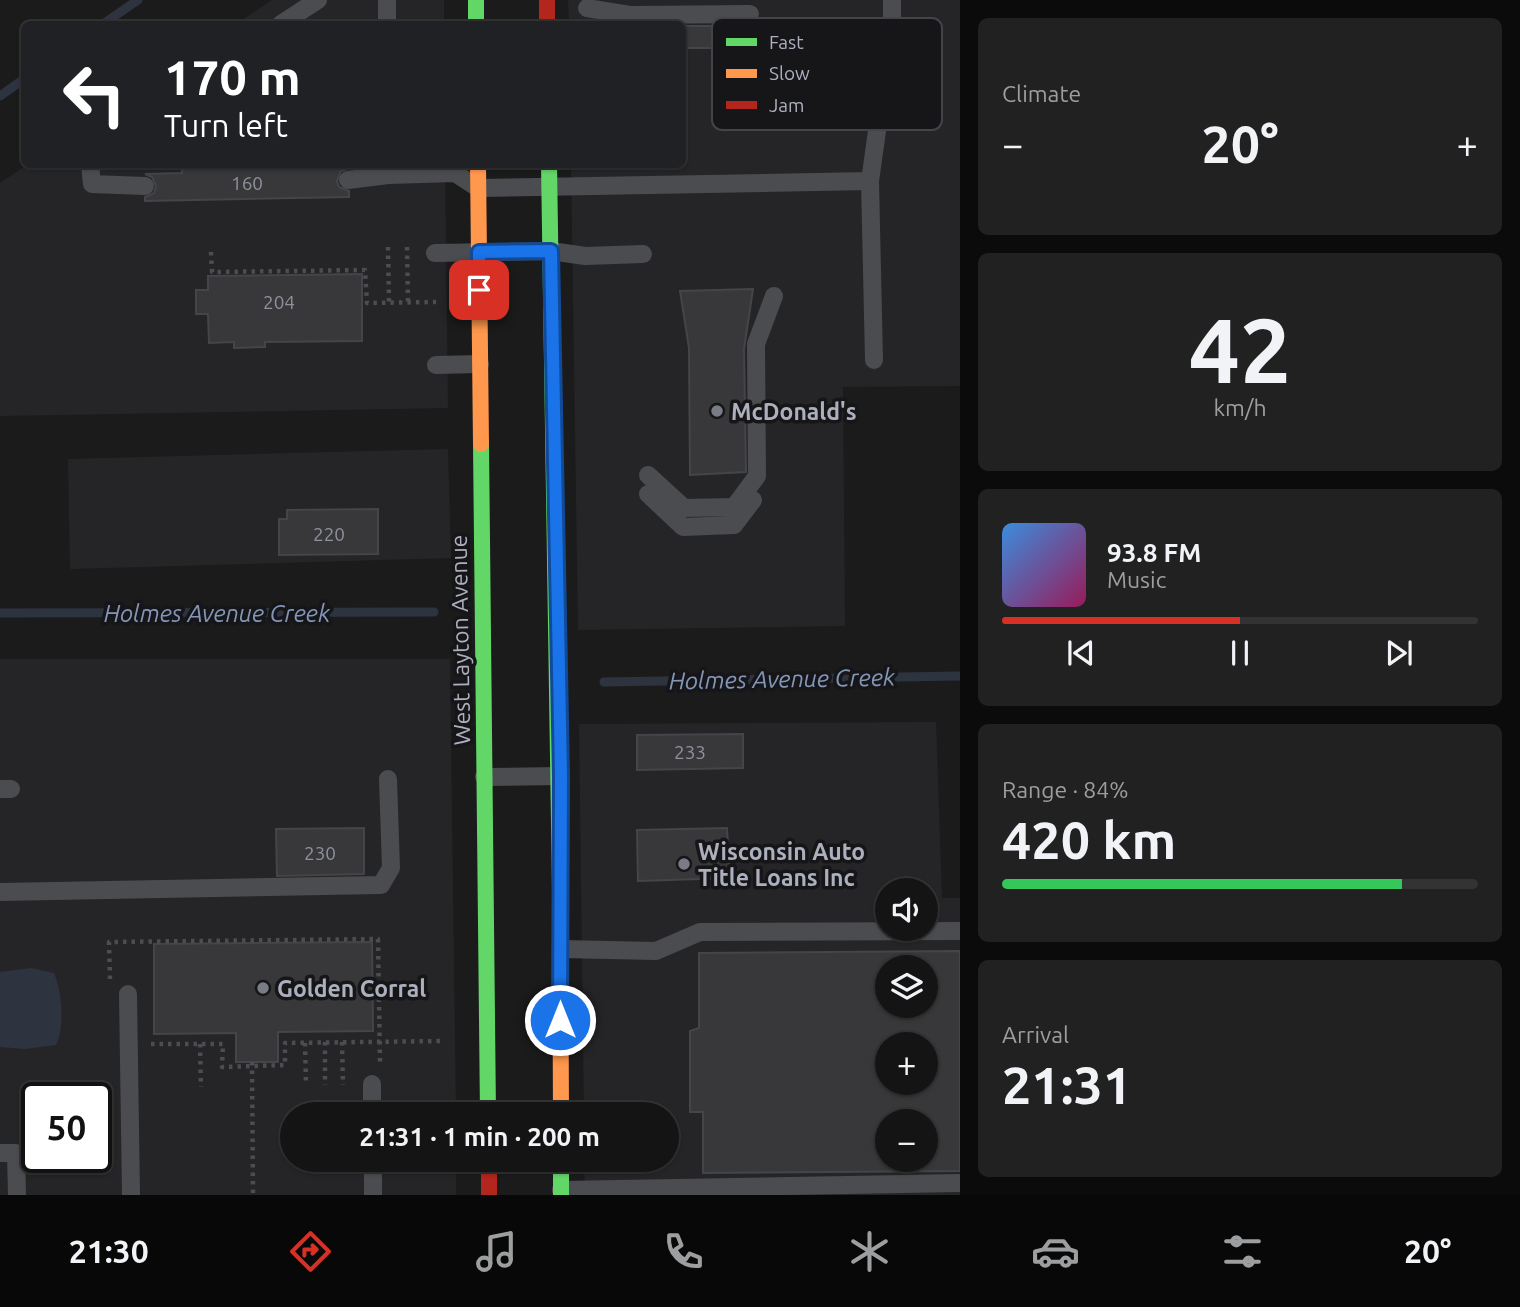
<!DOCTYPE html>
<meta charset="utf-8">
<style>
:root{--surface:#141415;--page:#212122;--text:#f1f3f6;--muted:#9d9ea0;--line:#333334;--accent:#d93025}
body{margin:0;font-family:Ubuntu,sans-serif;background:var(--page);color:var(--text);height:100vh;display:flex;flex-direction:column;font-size:26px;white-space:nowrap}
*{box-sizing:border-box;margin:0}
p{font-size:23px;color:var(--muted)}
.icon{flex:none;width:38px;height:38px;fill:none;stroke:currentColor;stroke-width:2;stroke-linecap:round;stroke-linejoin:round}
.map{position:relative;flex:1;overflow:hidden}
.sheet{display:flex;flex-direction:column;gap:18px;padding:18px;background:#0b0b0c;width:560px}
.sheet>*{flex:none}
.hud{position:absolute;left:21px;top:21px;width:665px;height:147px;border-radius:10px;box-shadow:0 2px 5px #0004,0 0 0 2px var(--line);background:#202124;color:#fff;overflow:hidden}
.controls{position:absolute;left:875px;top:878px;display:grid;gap:14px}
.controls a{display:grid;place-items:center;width:63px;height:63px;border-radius:50%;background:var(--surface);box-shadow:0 2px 5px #0004,0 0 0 2px var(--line);font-size:35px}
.speed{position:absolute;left:21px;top:1082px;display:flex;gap:14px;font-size:35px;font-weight:700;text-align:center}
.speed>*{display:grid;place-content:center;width:91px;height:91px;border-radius:50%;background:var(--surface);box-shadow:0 2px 5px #0004,0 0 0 2px var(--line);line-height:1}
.speed .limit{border:4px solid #111;border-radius:10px;background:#fff;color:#111}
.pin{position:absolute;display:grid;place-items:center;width:60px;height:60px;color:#fff;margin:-30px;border-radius:14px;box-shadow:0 4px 10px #0006}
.me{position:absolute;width:77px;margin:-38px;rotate:0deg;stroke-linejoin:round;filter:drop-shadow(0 0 5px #0008)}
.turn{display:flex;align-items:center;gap:24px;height:147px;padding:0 28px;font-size:32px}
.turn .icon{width:91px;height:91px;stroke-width:2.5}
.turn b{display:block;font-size:49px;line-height:60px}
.big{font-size:52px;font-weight:700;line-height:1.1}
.sheet .tile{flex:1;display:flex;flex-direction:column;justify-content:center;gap:10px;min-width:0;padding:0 24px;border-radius:10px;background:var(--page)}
.sheet .dial{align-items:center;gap:0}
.dial b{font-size:91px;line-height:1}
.song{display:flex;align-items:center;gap:21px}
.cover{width:84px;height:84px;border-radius:10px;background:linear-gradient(135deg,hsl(210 70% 55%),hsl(330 70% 35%))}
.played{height:7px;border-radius:4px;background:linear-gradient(90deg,var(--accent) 50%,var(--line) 50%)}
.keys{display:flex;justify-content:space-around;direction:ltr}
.heat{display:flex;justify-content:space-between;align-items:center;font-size:38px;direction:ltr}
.charge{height:10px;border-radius:5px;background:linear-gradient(90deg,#34c759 84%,var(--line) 0)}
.trip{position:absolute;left:280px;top:1102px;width:399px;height:70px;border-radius:35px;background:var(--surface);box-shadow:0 2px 5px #0004,0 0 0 2px var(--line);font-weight:700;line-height:70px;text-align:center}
.menu{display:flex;height:112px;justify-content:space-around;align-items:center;background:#080808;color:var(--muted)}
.menu .icon{width:49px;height:49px}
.menu .selected{color:var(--accent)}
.menu b{font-size:32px;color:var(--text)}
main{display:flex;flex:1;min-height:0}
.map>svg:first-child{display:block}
.built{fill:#252528;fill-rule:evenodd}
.water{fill:#2d343f}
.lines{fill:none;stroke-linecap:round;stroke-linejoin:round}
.stream{stroke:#2d343f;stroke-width:9}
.building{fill:#38383a;stroke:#444548;stroke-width:2;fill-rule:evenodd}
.path{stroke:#4c4c51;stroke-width:4.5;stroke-dasharray:3.5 5;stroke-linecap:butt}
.lane{stroke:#4b4c4f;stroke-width:18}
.fast{stroke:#63d668;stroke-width:16}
.slow{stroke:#ff974d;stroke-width:16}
.jam{stroke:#b3261e;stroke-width:16}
.route-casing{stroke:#114b97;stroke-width:18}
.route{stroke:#1a73e8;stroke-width:12}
.poi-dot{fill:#797b85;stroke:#161518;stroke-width:2.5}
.labels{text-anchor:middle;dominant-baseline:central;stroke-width:7;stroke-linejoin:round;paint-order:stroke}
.number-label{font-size:19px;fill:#8f919c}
.poi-label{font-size:23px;font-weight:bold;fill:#acafbd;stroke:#161518;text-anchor:start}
.street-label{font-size:23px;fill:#acafbd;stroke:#161518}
.water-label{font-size:24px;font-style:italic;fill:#8396b8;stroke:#161518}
.key{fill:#161518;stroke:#43434a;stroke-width:2}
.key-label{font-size:19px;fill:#acafbd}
</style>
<main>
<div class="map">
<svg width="960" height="1195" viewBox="0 0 960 1195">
<rect width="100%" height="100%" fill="#1b1b1c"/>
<path class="built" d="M 272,0 L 444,0 L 444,24 L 236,24 Z
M 568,0 L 960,0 L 960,386 L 843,387 L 845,626 L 578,630 L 571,165 L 682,164 L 682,24 L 569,24 Z
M 28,164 L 445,165 L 448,408 L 0,416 L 0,183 Z
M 448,449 L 451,558 L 70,569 L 68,459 Z
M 0,659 L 450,659 L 456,1115 L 292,1115 L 292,1160 L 456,1160 L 456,1195 L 0,1195 ZM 37,1097 L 96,1097 L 96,1157 L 37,1157 Z
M 936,722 L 942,898 L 960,898 L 960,1195 L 585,1195 L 584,1160 L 667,1160 L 667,1115 L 584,1115 L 579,724 ZM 887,891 L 926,891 L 926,929 L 887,929 ZM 887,968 L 926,968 L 926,1006 L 887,1006 ZM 887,1045 L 926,1045 L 926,1083 L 887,1083 ZM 887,1122 L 926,1122 L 926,1160 L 887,1160 Z"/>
<path class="water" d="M 31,968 L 54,973 C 62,992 65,1027 56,1045 L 25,1049 L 0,1047 L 0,972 Z"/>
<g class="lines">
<path class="stream" d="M 103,24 L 138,0
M 0,96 L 24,79
M 0,613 L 434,612
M 604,682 L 960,676"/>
</g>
<path class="building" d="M 682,26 L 732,26 L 732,48 L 682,48 Z
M 182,164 L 348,164 L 348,169 L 341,171 L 337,181 L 339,187 L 349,191 L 349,197 L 145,201 L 145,197 L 154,193 L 156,186 L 152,177 L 145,174 L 182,173 Z
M 362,274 L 362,341 L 265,342 L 265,347 L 234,348 L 234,342 L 209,343 L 208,314 L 196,314 L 196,290 L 208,290 L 208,276 Z
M 753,289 L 744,349 L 746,472 L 690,475 L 689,348 L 680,291 Z
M 378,509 L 378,554 L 279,555 L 279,519 L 287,519 L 287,510 Z
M 743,734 L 743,768 L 637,770 L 637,735 Z
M 364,828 L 364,874 L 277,876 L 276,829 Z
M 727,828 L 730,878 L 638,881 L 637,830 Z
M 372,942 L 373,1031 L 278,1032 L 278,1062 L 236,1062 L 236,1033 L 154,1034 L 154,944 Z
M 960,951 L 960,1171 L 703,1173 L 703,1112 L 690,1112 L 690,1031 L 699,1028 L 699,953 ZM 887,968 L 926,968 L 926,1006 L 887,1006 ZM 887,1045 L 926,1045 L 926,1083 L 887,1083 ZM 887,1122 L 926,1122 L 926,1160 L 887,1160 Z"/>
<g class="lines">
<path class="path" d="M 388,247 L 389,302
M 407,247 L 408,303
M 211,252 L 212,272 L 365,270 L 367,303 L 436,302
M 110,979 L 109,942 L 378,939 L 380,1062
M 325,1042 L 325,1085
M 342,1042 L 343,1085
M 305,1043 L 306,1085
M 151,1044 L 223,1044 L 222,1067 L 285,1065 L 285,1043 L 444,1041
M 200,1044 L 201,1087
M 252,1062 L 253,1195"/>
<path class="lane" d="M 387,0 L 387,24
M 587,8 L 630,15 L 750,14
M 281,24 L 318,0
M 90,164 L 92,184 L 145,186
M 348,180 L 388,175 L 455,173 L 478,188 L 870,181 L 874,360
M 870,181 L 892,24 L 892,0
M 435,253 L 551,251 L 585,256 L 643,254
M 436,365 L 480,364
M 648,475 L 684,508 L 734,507 L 757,476 L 756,344 L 774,296
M 648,494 L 683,527 L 734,525 L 753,500
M 484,777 L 560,776
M 0,789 L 11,789
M 0,892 L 381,885 L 391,868 L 388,779
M 561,949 L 656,951 L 700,932 L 960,931
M 128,994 L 131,1195
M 372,1084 L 372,1115
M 0,1153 L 16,1153 L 17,1195
M 373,1160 L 373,1195
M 561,1190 L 960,1183"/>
<path class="fast" d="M 476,0 L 476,24
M 549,164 L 560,889
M 481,444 L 488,1115
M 561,1160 L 561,1195"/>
<path class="slow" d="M 478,164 L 481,444
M 560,889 L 561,1115"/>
<path class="jam" d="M 547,0 L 547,24
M 489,1160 L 489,1195"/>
</g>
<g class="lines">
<defs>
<path id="route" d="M 479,290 L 479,252 L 551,251 L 561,776 L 560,1020"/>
</defs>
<use href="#route" class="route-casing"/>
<use href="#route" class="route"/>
</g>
<g class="poi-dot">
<circle cx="717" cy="411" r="7"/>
<circle cx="684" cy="864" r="7"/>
<circle cx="263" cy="988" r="7"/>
</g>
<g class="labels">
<g class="number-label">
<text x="247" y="183">160</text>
<text x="279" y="302">204</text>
<text x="329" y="534">220</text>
<text x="690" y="752">233</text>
<text x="320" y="853">230</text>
</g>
<g class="poi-label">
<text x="731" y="411">McDonald's</text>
<text x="698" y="851">Wisconsin Auto<tspan x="698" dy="26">Title Loans Inc</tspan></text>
<text x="277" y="988">Golden Corral</text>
</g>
<g class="street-label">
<text transform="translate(460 640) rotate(-91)">West Layton Avenue</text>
</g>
<g class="water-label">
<text x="217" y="613">Holmes Avenue Creek</text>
<text transform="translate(782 679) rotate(-1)">Holmes Avenue Creek</text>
</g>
</g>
<rect x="712" y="18" width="230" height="112" rx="10" class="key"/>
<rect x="726" y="38" width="31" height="8" fill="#63d668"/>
<rect x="726" y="69" width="31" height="9" fill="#ff974d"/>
<rect x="726" y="101" width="31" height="8" fill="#b3261e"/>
<g class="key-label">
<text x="769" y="49">Fast</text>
<text x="769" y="80">Slow</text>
<text x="769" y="112">Jam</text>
</g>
</svg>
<div class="controls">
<a><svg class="icon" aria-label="sound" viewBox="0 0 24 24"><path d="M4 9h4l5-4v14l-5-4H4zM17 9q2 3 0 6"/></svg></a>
<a><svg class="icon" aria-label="layers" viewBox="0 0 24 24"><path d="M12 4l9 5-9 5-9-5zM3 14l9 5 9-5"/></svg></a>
<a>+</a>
<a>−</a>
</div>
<div class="speed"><div class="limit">50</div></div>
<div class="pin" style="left:479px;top:290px;background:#d93025"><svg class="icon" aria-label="arrive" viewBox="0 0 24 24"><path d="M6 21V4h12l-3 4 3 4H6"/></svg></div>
<svg class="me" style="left:560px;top:1020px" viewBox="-20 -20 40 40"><circle r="17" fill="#1a73e8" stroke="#fff" stroke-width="3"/><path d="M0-11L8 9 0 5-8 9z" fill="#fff"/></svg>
<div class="trip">21:31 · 1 min · 200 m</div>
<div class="hud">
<div class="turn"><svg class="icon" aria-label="left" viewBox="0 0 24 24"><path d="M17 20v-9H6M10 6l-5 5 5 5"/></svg><div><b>170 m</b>Turn left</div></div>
</div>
</div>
<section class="sheet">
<div class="tile"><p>Climate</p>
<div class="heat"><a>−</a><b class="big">20°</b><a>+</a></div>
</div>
<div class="tile dial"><b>42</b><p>km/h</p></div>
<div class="tile">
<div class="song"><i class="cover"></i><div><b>93.8 FM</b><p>Music</p></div></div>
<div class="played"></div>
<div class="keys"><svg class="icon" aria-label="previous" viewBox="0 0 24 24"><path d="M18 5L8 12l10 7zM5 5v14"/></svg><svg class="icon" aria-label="pause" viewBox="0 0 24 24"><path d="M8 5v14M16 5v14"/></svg><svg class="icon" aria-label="next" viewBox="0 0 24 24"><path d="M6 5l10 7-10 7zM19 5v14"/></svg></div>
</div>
<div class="tile"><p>Range · 84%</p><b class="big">420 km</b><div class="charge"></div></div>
<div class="tile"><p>Arrival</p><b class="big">21:31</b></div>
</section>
</main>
<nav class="menu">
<b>21:30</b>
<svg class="icon selected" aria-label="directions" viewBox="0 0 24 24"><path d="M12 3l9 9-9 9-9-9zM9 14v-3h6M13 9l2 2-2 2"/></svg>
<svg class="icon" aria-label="music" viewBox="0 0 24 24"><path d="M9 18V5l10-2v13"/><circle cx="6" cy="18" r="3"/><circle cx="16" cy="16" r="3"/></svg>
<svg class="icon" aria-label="phone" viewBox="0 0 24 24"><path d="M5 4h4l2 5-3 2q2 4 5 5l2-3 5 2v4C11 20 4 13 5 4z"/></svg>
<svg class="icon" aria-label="climate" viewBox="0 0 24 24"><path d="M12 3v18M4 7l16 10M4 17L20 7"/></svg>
<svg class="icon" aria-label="car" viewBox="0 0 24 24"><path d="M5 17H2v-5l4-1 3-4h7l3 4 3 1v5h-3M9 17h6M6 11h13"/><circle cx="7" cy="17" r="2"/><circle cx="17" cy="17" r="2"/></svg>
<svg class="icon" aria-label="filters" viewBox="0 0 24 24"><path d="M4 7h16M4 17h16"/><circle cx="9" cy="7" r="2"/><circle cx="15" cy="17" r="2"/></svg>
<b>20°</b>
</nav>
